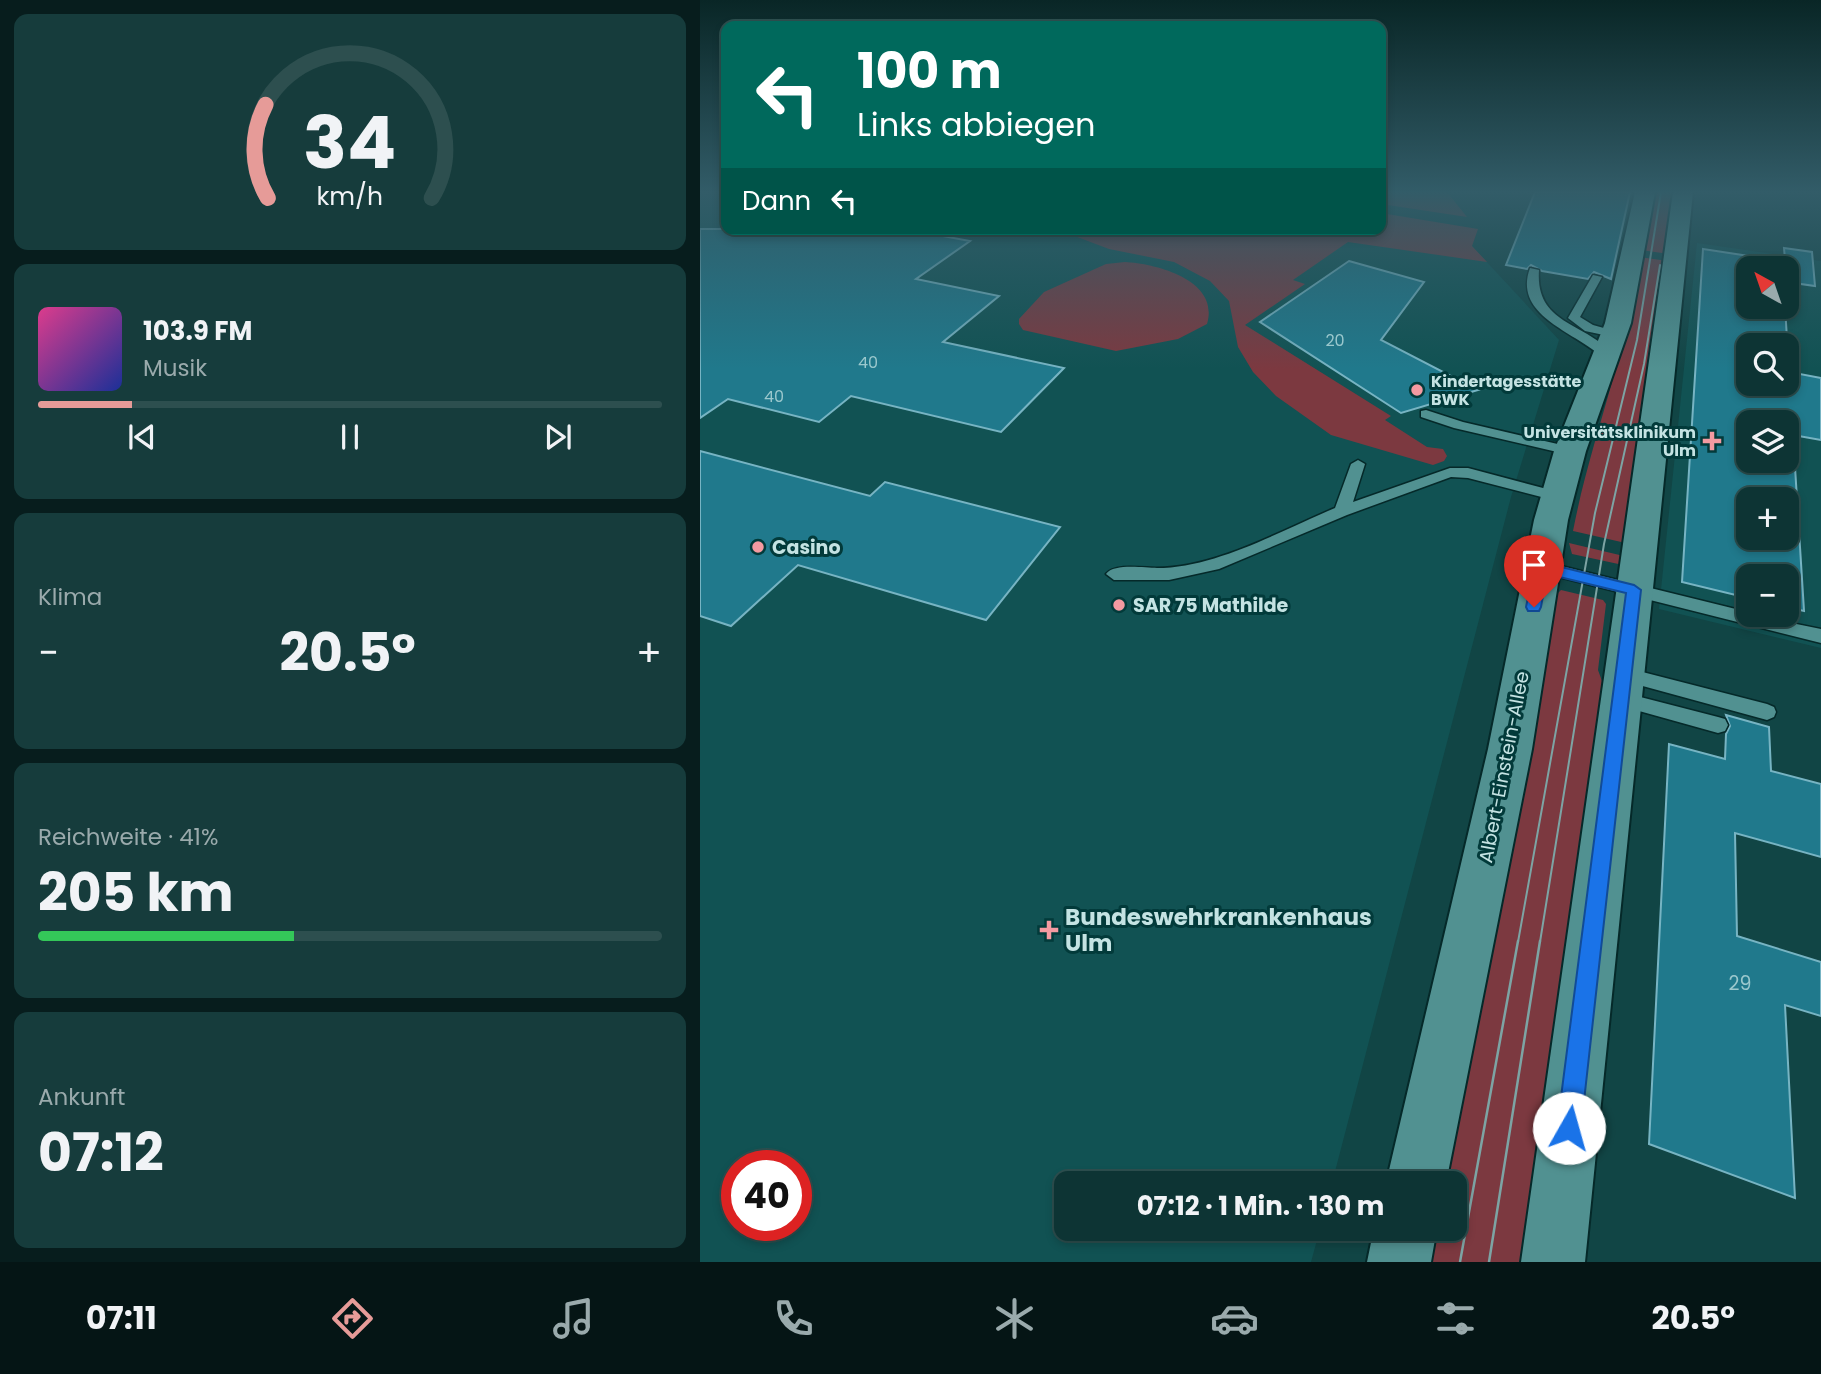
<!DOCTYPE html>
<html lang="de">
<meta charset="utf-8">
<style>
:root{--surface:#0d3434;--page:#163c3c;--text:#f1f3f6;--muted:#9aaaac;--line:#2d4f4f;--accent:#e69b98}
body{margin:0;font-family:Poppins,sans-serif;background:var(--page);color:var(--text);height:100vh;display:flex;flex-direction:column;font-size:26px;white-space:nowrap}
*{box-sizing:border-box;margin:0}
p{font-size:23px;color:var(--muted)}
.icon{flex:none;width:38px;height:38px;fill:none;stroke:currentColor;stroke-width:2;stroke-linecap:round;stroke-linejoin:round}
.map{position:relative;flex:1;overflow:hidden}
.details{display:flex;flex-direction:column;gap:14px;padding:14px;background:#071d1d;width:700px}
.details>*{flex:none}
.guide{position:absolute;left:21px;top:21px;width:665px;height:214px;border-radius:14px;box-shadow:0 4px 10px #0003,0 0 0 2px var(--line);background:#00695c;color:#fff;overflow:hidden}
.needle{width:46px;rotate:320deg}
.fabs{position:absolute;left:1036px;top:256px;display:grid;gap:14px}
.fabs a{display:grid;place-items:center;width:63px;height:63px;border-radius:14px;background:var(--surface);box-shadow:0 4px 10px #0003,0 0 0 2px var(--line);font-size:35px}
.speed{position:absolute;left:21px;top:1150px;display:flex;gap:14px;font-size:35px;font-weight:700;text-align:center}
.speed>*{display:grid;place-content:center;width:91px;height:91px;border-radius:50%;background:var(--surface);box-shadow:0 4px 10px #0003,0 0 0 2px var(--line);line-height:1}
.speed .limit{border:10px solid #d22;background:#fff;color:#111}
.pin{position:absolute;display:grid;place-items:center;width:60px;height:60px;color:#fff;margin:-72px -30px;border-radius:50% 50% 50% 0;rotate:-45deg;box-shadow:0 0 7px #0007}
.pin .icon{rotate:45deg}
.me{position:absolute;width:77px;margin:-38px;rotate:7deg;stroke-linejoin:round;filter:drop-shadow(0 0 5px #0008)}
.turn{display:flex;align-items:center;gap:24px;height:147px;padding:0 21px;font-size:32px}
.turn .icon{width:91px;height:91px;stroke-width:2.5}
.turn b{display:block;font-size:49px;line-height:60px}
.then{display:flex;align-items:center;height:66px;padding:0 21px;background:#0003;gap:14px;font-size:26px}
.big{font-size:52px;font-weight:700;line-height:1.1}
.details .widget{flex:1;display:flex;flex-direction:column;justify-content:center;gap:10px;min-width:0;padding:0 24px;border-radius:14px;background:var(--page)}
.details .dial{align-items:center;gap:0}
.dial svg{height:182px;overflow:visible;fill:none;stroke:var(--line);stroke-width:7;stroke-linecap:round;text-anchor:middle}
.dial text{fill:var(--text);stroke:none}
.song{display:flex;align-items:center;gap:21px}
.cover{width:84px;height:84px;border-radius:10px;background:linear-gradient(135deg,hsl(330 70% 55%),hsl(230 70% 35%))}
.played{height:7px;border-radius:4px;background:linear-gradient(90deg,var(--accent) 15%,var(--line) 15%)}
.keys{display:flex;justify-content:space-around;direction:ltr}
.heat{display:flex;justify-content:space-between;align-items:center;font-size:38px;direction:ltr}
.charge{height:10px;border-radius:5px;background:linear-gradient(90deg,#34c759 41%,var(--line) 0)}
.trip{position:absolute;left:354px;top:1171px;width:413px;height:70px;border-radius:14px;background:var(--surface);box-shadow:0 4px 10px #0003,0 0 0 2px var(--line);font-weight:700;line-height:70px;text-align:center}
.menu{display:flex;height:112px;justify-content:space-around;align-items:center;background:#051515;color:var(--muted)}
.menu .icon{width:49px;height:49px}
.menu .active{color:var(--accent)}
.menu b{font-size:32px;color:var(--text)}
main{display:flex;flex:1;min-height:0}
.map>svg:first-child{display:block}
.built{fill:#115253;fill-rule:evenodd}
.green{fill:#7c3940}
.building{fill:#20798c;stroke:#77b4c3;stroke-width:2;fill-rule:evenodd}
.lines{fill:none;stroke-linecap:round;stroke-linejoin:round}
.lane-casing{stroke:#052929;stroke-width:3}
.secondary-casing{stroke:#052929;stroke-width:4}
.lane{fill:#519191;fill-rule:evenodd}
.secondary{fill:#519191;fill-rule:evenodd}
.tram-far1{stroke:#7da4a4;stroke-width:2}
.tram{stroke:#7da4a4;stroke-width:2.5}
.route{fill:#1a73e8;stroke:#114b97;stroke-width:2}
.poi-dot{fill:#f49aa1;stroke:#023a3a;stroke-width:2.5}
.labels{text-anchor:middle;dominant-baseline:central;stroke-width:6;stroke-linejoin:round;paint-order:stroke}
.number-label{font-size:16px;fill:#9bc8cd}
.far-poi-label{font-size:16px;font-weight:bold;fill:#c4e3e3;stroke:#023a3a;text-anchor:start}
.poi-label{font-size:19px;font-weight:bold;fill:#c4e3e3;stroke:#023a3a;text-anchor:start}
.street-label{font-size:19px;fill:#c4e3e3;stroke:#023a3a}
.near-number-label{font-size:19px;fill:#9bc8cd}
.near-poi-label{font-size:23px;font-weight:bold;fill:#c4e3e3;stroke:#023a3a;text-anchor:start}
</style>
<main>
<section class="details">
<div class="widget dial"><svg viewBox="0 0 100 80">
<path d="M14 69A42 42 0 1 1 86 69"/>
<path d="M14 69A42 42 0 0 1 13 28" stroke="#e69b98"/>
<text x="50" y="56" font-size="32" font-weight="700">34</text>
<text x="50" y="72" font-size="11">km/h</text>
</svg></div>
<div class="widget">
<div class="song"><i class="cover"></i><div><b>103.9 FM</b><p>Musik</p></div></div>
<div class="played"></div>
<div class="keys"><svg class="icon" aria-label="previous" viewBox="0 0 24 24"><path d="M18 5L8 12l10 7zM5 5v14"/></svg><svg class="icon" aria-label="pause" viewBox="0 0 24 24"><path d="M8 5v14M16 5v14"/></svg><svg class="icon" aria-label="next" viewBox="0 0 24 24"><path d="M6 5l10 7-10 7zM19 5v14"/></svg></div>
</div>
<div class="widget"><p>Klima</p>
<div class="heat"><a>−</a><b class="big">20.5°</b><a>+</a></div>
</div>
<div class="widget"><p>Reichweite · 41%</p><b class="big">205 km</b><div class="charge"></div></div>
<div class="widget"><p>Ankunft</p><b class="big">07:12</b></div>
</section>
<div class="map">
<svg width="1121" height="1262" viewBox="0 0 1121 1262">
<rect width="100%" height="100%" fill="#114545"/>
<path class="built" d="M 0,192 L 26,192 L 26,229 L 673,229 L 772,246 L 859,340 L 811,497 L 632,1183 L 366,1183 L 366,1228 L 620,1229 L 611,1262 L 0,1262 ZM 37,1166 L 96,1166 L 96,1225 L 37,1225 Z
M 997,243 L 1121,261 L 1121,648 L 959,609 ZM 1048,268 L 1087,268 L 1087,306 L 1048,306 ZM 1048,345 L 1087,345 L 1087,383 L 1048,383 ZM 1048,422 L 1087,422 L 1087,460 L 1048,460 ZM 1048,499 L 1087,499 L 1087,537 L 1048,537 ZM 1048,576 L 1087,576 L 1087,614 L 1048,614 Z"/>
<path class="green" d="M 681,192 L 747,192 L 767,217 L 681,204 Z
M 951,192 L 977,192 L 969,254 L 941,250 Z
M 681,213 L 778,229 L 772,246 L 787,262 L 648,242 L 593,280 L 605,284 L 545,325 L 691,416 L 685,420 L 727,447 L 743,449 L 747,456 L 744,461 L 733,465 L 631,435 L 576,396 L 553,372 L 538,347 L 529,301 L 510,281 L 474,262 L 409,249 L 356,229 L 681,229 Z
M 939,257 L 968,261 L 930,544 L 873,531 C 891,438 928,351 939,257 Z
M 425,262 C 459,264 520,281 507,324 L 478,339 L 416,351 L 323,330 L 319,324 L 319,319 L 344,292 L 406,264 Z
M 869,543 L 928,557 L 923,565 L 872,554 Z
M 861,590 L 903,600 L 906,604 L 898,670 L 907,695 L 834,1262 L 717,1262 L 724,1229 L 754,1228 L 754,1183 L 734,1183 L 855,596 Z"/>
<path class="building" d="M 835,192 L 930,192 L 911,279 L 894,272 L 888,279 L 842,271 L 831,265 L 827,269 L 806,265 Z
M 0,229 L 205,229 L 270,241 L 216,279 L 299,296 L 243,342 L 364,368 L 301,432 L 151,396 L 119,422 L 28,399 L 0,418 Z
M 1084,248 L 1112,252 L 1115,286 L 1087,282 Z
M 1003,249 L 1082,261 L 1082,268 L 1048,268 L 1048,306 L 1085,306 L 1089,372 L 1121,378 L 1121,440 L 1093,435 L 1104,611 L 1087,607 L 1087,576 L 1048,576 L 1048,598 L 982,582 ZM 1048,345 L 1087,345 L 1087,383 L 1048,383 ZM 1048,422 L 1087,422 L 1087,460 L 1048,460 ZM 1048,499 L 1087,499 L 1087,537 L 1048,537 Z
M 649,261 L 724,282 L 681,340 L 778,390 L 701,413 L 560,322 Z
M 0,451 L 170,496 L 185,482 L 360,527 L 286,620 L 98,565 L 31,626 L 0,616 Z
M 1026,715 L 1069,727 L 1071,771 L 1121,784 L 1121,857 L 1035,833 L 1037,936 L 1121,962 L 1121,1016 L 1085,1005 L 1095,1198 L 949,1144 L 969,744 L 1025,759 L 1026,734 L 1030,726 Z"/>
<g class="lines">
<defs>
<path id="lane" d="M 830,268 L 839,270 C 835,326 886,321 914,356 L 912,359 L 904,359 C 877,332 812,317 830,268 Z
M 893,275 L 902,277 L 880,317 L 893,325 L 918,332 L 918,338 L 885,331 L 868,318 Z
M 726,410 L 763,422 L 875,448 L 877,451 L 870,455 L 754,428 L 721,417 L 721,411 Z
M 658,460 L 665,464 L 653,502 L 750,468 L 768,468 L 862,493 L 865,496 L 857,501 L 768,478 L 751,477 L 647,515 L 519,569 L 469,580 L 414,580 L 406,574 C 414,563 444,568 457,568 C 516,568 582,530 635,508 L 651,464 Z
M 841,561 L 1048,612 L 1048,614 L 1121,629 L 1121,643 L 835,571 L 833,567 L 835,563 Z
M 923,667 L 1067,704 L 1074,707 L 1076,712 L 1074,717 L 1067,720 L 917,679 L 914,674 L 917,669 Z
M 921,692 L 1018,717 L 1025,719 L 1028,725 L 1025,731 L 1018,733 L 914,704 L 912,699 L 914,694 Z"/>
<path id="secondary" d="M 935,192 L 955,192 L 931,323 L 886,451 L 868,520 L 832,749 L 746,1183 L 686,1183 L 788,749 L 834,520 L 854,451 L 905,323 Z
M 973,192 L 993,192 L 885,1262 L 821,1262 Z
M 674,1228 L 737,1228 L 731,1262 L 667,1262 Z"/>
</defs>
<use href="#lane" class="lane-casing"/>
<use href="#secondary" class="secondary-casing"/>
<use href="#lane" class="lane"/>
<use href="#secondary" class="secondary"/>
<path class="tram-far1" d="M 818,942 L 895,513 L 937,340 L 961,192
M 840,942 L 904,544 L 944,364 L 960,265"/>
<path class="tram" d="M 760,1262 L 818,941
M 789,1262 L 840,941"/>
</g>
<linearGradient id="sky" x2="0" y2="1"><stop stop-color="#092626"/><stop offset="0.52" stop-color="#325c68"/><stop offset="1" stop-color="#325c68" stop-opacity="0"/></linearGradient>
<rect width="1121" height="369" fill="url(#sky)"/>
<path class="route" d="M 841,562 L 934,585 L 941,590 L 881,1128 L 878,1136 L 869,1140 L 861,1136 L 857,1128 L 926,593 L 847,574 L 841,607 L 839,611 L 828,611 L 826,607 L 834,567 Z"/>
<g class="poi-dot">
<circle cx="717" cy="390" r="7"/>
<path d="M1008.5 430.5h7v7h7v7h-7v7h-7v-7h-7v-7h7z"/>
<circle cx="58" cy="547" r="7"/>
<circle cx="419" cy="605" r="7"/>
<path d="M345.5 919.5h7v7h7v7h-7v7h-7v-7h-7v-7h7z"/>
</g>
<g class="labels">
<g class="number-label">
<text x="635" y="340">20</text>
<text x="168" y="362">40</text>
<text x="74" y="396">40</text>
</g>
<g class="far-poi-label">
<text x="731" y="381">Kindertagesstätte<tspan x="731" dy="18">BWK</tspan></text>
<text x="996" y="432" text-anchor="end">Universitätsklinikum<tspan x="996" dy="18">Ulm</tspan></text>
</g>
<g class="poi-label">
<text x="72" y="547">Casino</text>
<text x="433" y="605">SAR 75 Mathilde</text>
</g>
<g class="street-label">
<text transform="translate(804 767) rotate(-79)">Albert-Einstein-Allee</text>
</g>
<g class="near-number-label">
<text x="1040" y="983">29</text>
</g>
<g class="near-poi-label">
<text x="365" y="917">Bundeswehrkrankenhaus<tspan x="365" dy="26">Ulm</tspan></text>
</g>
</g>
</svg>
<div class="fabs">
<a><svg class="needle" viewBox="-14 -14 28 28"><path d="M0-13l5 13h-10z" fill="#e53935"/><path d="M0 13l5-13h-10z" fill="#9aaaac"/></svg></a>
<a><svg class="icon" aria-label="search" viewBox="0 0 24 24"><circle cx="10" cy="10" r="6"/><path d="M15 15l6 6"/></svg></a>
<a><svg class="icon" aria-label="layers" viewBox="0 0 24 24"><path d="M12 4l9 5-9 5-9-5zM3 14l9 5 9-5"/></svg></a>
<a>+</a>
<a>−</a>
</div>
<div class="speed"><div class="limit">40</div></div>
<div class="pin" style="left:834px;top:607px;background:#d93025"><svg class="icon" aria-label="arrive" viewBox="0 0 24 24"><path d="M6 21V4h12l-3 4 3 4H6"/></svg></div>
<svg class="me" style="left:869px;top:1128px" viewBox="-20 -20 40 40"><circle r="19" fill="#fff"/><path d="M0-13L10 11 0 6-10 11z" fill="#1a73e8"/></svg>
<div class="trip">07:12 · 1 Min. · 130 m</div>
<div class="guide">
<div class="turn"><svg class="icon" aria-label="left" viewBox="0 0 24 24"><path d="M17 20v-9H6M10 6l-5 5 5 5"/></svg><div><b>100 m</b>Links abbiegen</div></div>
<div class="then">Dann<svg class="icon" aria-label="left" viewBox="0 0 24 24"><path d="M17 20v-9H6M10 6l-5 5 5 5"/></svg></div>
</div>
</div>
</main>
<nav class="menu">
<b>07:11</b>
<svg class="icon active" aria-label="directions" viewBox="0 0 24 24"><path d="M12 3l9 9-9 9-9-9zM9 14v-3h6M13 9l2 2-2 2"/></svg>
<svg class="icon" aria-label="music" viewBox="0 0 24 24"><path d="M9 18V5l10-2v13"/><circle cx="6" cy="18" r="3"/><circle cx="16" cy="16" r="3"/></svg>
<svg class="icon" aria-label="phone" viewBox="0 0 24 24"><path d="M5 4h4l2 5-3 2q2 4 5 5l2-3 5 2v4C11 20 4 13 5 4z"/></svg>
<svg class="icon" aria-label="climate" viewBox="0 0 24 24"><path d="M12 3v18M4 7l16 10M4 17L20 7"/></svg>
<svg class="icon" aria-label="car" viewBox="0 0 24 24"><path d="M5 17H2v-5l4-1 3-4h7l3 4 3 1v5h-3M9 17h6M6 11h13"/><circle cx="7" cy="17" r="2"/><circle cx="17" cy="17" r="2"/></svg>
<svg class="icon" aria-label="filters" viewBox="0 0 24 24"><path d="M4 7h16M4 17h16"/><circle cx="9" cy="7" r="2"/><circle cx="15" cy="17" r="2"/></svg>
<b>20.5°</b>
</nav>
